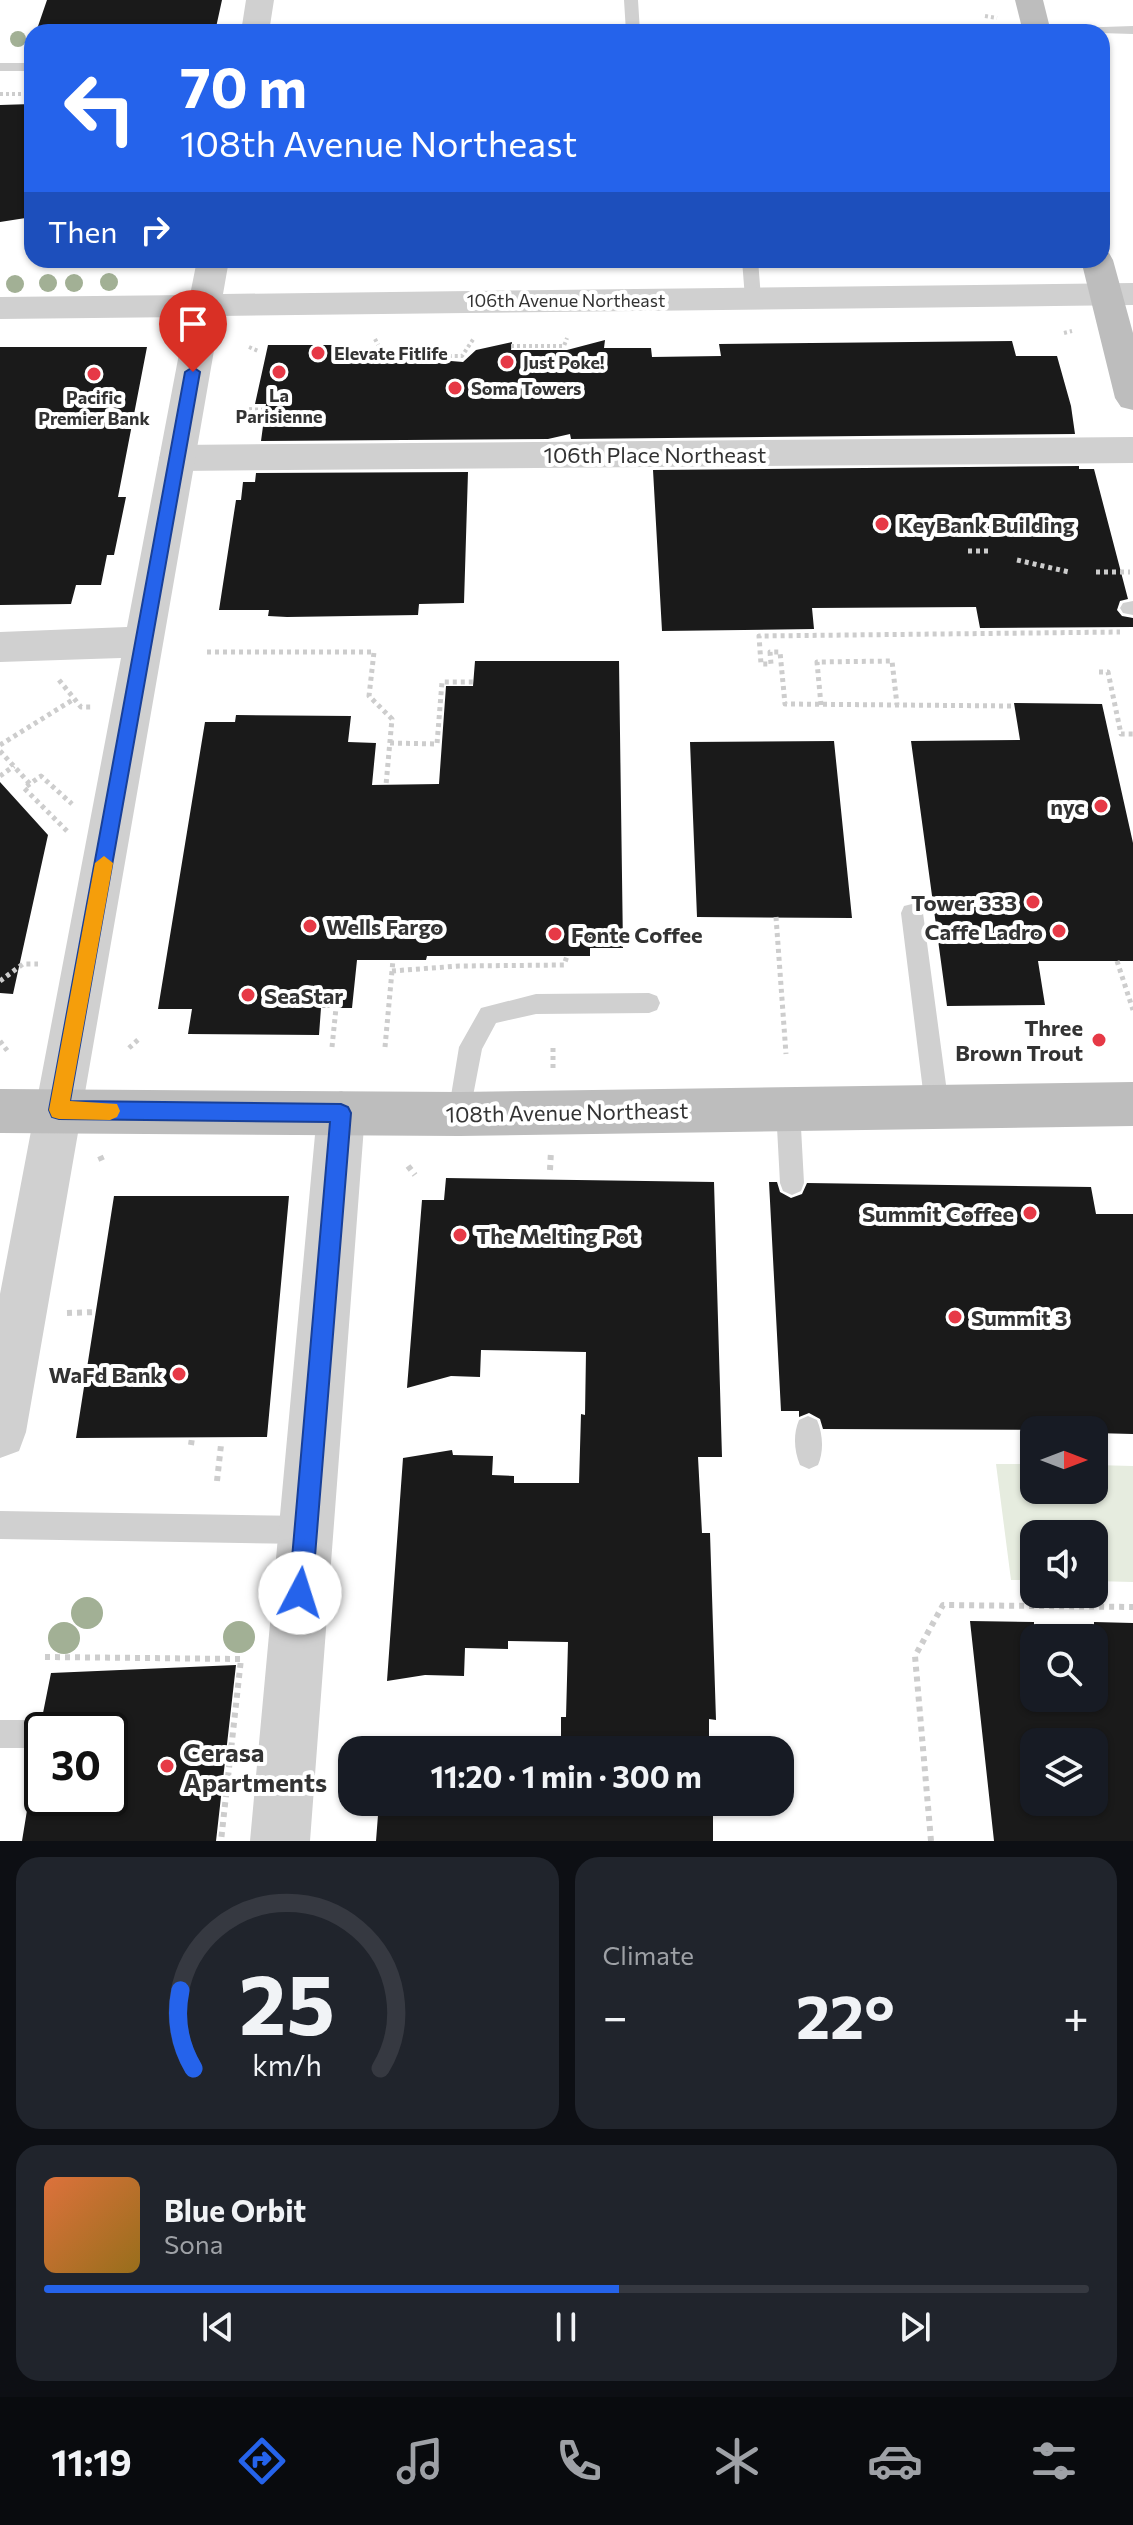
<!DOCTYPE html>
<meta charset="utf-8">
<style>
:root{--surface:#171b24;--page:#20242c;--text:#f1f3f6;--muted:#9ea1a6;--line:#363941;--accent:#2563eb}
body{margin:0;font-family:Commissioner,sans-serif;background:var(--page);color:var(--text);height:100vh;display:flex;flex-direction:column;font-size:30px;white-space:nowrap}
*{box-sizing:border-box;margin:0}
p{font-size:26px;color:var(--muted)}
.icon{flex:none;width:44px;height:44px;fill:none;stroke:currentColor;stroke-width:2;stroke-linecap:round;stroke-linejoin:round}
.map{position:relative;height:1841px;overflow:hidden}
.side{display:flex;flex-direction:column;gap:16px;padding:16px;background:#0d0f14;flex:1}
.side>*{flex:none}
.banner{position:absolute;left:24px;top:24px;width:1086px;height:244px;border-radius:24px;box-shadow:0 2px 6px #0004;background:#2563eb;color:#fff;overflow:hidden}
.needle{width:52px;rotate:90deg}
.controls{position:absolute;left:1020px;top:1416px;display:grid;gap:16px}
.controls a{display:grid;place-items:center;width:88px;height:88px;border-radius:16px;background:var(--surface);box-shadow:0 2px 6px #0004;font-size:40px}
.speed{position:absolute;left:24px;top:1712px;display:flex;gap:16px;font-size:40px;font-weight:700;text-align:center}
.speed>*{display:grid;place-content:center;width:104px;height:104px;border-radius:50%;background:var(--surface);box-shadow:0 2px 6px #0004;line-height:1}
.speed .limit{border:4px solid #111;border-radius:12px;background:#fff;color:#111}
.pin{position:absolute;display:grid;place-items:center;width:68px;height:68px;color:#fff;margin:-82px -34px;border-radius:50% 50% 50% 0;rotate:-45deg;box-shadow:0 0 8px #0007}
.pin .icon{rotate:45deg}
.me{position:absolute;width:88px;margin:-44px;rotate:5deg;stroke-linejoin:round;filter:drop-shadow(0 0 6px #0008)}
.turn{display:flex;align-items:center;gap:28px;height:168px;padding:0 24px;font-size:36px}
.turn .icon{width:104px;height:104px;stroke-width:2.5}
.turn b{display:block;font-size:56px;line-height:68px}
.then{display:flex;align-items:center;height:76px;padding:0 24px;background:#0003;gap:16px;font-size:30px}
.big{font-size:60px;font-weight:700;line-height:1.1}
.side .card{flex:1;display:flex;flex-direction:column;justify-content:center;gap:12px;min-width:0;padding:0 28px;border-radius:24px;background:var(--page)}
.side .dial{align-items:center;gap:0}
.dial svg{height:208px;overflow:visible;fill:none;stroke:var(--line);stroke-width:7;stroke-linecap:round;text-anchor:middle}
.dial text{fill:var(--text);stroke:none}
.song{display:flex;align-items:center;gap:24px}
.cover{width:96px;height:96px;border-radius:12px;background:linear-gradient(135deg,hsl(20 70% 55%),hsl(40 70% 35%))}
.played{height:8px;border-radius:4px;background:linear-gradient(90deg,var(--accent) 55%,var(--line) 55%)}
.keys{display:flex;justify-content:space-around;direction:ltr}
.heat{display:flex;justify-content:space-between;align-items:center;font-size:44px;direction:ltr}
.side .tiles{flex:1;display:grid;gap:16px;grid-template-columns:1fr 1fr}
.card:last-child{grid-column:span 2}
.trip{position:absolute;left:338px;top:1736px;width:456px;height:80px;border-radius:24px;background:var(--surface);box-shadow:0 2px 6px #0004;font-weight:700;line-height:80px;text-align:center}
.tab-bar{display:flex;height:128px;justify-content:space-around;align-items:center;background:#090b0e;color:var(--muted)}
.tab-bar .icon{width:56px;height:56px}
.tab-bar .active{color:var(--accent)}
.tab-bar b{font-size:36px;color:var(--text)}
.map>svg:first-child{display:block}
.green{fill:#e6ecdf}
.building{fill:#1a1a1a;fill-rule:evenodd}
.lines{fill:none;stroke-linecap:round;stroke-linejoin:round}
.path-far2{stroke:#cdcdcd;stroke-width:4;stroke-dasharray:3 3;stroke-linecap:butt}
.path-far1{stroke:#cdcdcd;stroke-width:5;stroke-dasharray:4 4;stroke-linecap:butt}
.path{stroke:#cdcdcd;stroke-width:6;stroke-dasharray:5 5;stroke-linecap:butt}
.service{fill:#d0d0d0;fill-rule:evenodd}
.minor{fill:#d0d0d0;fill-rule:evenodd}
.tertiary{fill:#d0d0d0;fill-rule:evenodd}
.secondary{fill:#bdbdbd;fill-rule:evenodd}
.tree{fill:#a2b095}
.route{fill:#2563eb;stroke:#184099;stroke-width:2}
.slow{fill:#f59e0b}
.poi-dot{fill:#e63946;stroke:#fff;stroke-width:3}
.labels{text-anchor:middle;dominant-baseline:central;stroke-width:8;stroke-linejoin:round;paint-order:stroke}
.far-street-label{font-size:18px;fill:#333;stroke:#fff}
.far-poi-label{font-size:18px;font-weight:bold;fill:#333;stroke:#fff;text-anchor:start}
.street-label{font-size:22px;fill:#333;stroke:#fff}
.poi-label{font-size:22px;font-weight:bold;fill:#333;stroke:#fff;text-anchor:start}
.near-poi-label{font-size:26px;font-weight:bold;fill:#333;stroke:#fff;text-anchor:start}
</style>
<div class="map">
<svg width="1133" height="1841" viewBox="0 0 1133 1841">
<rect width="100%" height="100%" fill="#fff"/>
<path class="green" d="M 996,1464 L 1034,1464 L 1034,1490 L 1094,1490 L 1094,1465 L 1133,1466 L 1133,1582 L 1094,1581 L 1094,1534 L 1034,1534 L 1034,1580 L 1011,1580 Z"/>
<path class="building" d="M 47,0 L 222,0 L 215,32 L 36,32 Z
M 32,104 L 32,217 L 0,222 L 0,105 Z
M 605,340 L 604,348 L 651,348 L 652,357 L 721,356 L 719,344 L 1012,341 L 1016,356 L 1057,356 L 1071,406 L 1075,434 L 571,439 L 570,434 L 548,439 L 261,441 L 266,404 L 255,404 L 268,345 L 346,345 L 373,361 L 414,358 L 463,362 L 476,350 L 512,342 L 511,350 L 567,350 Z
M 0,347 L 147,347 L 118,497 L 126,497 L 114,555 L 107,555 L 101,585 L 76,585 L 71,604 L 0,605 Z
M 1079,466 L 1079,469 L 1094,469 L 1128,599 L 1120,601 L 1117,610 L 1122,616 L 1133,618 L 1133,627 L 980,628 L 976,607 L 812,608 L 814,629 L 662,631 L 653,470 Z
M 468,472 L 464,603 L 419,604 L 418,615 L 287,617 L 268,616 L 269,610 L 219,610 L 236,500 L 241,500 L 243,482 L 255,482 L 256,473 Z
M 475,661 L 619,661 L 623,948 L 590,948 L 590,956 L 427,956 L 426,960 L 357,960 L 352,1008 L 321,1008 L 319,1035 L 188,1034 L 192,1009 L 158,1009 L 205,722 L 235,722 L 236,715 L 351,716 L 348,742 L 376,743 L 372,785 L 439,784 L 446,686 L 473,686 Z
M 1014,703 L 1102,704 L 1133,843 L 1133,961 L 1038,961 L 1045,1005 L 947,1006 L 911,741 L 1020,740 Z
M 834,741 L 852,918 L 697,917 L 690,742 Z
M 0,782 L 48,835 L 13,994 L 0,993 Z
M 446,1178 L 714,1182 L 722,1457 L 698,1457 L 702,1533 L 710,1533 L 716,1720 L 709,1719 L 709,1750 L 588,1750 L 588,1747 L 561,1746 L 561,1717 L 566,1717 L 568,1642 L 508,1641 L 508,1649 L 465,1648 L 464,1676 L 425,1675 L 387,1681 L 403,1458 L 452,1450 L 453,1455 L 493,1456 L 492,1475 L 514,1476 L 514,1483 L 579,1483 L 581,1414 L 585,1415 L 586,1352 L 481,1350 L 480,1377 L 451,1376 L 407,1388 L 422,1200 L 444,1200 Z
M 769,1182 L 777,1182 L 780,1192 L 791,1198 L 802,1194 L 807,1183 L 1091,1187 L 1096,1214 L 1133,1214 L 1133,1434 L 1094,1433 L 1094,1430 L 823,1429 L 820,1419 L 809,1413 L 799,1417 L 799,1411 L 781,1411 Z
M 114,1196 L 289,1196 L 267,1437 L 76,1438 Z
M 970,1621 L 1034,1622 L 1034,1698 L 1094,1698 L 1094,1622 L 1133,1623 L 1133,1841 L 994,1841 ZM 1034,1742 L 1094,1742 L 1094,1802 L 1034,1802 Z
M 236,1665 L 216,1841 L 22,1841 L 29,1798 L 110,1798 L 110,1730 L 55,1730 L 52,1723 L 42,1718 L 51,1673 Z
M 379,1802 L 503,1802 L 558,1805 L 558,1810 L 620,1810 L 620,1802 L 670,1802 L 671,1812 L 713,1812 L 713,1841 L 376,1841 Z"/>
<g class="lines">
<path class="path-far2" d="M 985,16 L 997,18
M 980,26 L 987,32
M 0,94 L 32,94
M 833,263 L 900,263
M 1064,333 L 1072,331
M 375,339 L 384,356 L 462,356 L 474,338
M 511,346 L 564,346 L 567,338
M 249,347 L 258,351
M 249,409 L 264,410"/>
<path class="path-far1" d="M 968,551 L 992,551
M 1017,560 L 1069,572
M 1096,572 L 1130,572
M 207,652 L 374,652 L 369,696 L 392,719 L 386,785
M 1099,672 L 1108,672 L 1121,734 L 1133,734
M 59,680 L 81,707 L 92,707
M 821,705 L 817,662 L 892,661 L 897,705
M 1011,706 L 785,704 L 780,652 L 770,652 L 771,664 L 761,664 L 759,636 L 1120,632
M 390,743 L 437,744 L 442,682 L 473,682
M 0,745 L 74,699
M 0,751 L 30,784
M 0,776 L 14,766
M 67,831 L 24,788 L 41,776 L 72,804
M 776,917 L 786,1054
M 1117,961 L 1133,1010
M 392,971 L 459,966 L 564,965 L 567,956
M 0,981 L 23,964 L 38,964
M 0,1041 L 9,1053
M 332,1047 L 336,1008
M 385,1047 L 393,960
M 129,1048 L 140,1038
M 553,1048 L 553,1069"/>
<path class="path" d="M 100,1156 L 104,1165
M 408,1166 L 415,1175
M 550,1170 L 551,1151
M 67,1313 L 96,1312
M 191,1445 L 192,1438
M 217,1481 L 221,1445
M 45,1657 L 241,1659 L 221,1841
M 931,1841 L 915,1656 L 943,1605 L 1133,1607"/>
<path class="service" d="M 624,0 L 638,0 L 640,32 L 626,32 Z
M 1133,26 L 1133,34 L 1066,32 L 1073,28 Z
M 0,63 L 32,63 L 32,71 L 0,71 Z
M 742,260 L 758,260 L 761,298 L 759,302 L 753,304 L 745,298 Z
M 1133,601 L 1133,615 L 1123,613 L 1120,608 L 1123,603 Z
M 912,904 L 920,906 L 923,913 L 949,1107 L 945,1115 L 937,1118 L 929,1115 L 925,1107 L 901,913 L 904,906 Z
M 649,993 L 657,996 L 660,1003 L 657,1010 L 649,1013 L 536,1014 L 496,1023 L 482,1049 L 468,1122 L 460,1125 L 452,1122 L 448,1114 L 459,1047 L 481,1008 L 536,994 Z
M 788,1098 L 796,1101 L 800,1109 L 804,1183 L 801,1191 L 792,1195 L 783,1191 L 780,1183 L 776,1109 L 780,1101 Z
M 808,1416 L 817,1420 C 823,1434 824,1451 818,1465 L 809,1469 L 800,1465 C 794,1451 793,1434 799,1420 Z
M 0,1511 L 306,1516 L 316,1520 L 320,1530 L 316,1540 L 306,1544 L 0,1539 Z
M 0,1720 L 39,1720 L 49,1724 L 52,1730 L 42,1730 L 42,1747 L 39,1748 L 0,1748 Z"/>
<path class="minor" d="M 1133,437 L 1133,463 L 177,471 L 164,467 L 159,458 L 164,449 L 177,445 Z
M 341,1091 L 358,1097 L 365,1113 L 310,1841 L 250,1841 L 317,1113 L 324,1097 Z"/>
<path class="tertiary" d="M 246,0 L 274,0 L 269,32 L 241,32 Z
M 197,260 L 229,260 L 223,294 L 1133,283 L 1133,305 L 220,316 L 26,1432 L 19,1451 L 0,1458 L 0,1294 L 121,658 L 0,662 L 0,632 L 127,627 L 186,317 L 0,319 L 0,297 L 190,295 Z"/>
<path class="secondary" d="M 1015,0 L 1043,0 L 1051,32 L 1023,32 Z
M 1102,251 L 1109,253 L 1113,260 L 1133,333 L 1133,410 L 1121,407 L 1115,398 L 1081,260 L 1102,260 Z
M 1133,1082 L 1133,1126 L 460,1136 L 0,1133 L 0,1089 L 460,1092 Z"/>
</g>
<g class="tree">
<circle cx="18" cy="39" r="8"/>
<circle cx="109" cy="282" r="9"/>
<circle cx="48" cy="283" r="9"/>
<circle cx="74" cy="283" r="9"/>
<circle cx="15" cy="284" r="9"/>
<circle cx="87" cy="1613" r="16"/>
<circle cx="239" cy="1637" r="16"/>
<circle cx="64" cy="1638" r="16"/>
</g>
<path class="route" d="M 193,367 L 200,372 L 70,1101 L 341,1104 L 348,1107 L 351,1113 L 312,1593 L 308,1601 L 300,1604 L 292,1601 L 289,1593 L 330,1122 L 59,1119 L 52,1117 L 49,1110 L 185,372 Z"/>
<path class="slow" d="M 104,856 L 113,863 L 70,1101 L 117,1104 L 120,1111 L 117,1117 L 110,1120 L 59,1119 L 52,1117 L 49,1110 L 95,863 Z"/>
<g class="poi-dot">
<circle cx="318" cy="353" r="8"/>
<circle cx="507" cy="362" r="8"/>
<circle cx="279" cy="372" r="8"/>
<circle cx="94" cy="374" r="8"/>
<circle cx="455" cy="388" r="8"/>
<circle cx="882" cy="524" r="8"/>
<circle cx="1101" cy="806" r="8"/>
<circle cx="1033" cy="902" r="8"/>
<circle cx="310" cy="926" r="8"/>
<circle cx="1059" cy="931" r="8"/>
<circle cx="555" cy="934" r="8"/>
<circle cx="248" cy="995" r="8"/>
<circle cx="1099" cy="1040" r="8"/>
<circle cx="1030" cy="1213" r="8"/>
<circle cx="460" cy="1235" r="8"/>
<circle cx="955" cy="1317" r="8"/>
<circle cx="179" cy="1374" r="8"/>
<circle cx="167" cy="1766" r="8"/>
</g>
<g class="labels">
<g class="far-street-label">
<text x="566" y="300">106th Avenue Northeast</text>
</g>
<g class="far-poi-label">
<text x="334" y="353">Elevate Fitlife</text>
<text x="523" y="362">Just Poke!</text>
<text x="471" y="388">Soma Towers</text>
<text x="279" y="395" text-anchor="middle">La<tspan x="279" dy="21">Parisienne</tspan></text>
<text x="94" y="397" text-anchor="middle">Pacific<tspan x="94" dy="21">Premier Bank</tspan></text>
</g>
<g class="street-label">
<text x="655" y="454">106th Place Northeast</text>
<text transform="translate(567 1112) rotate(-1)">108th Avenue Northeast</text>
</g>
<g class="poi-label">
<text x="898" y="524">KeyBank Building</text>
<text x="1085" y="806" text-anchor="end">nyc</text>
<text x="1017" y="902" text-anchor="end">Tower 333</text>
<text x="326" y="926">Wells Fargo</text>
<text x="1043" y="931" text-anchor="end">Caffe Ladro</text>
<text x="571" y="934">Fonte Coffee</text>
<text x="264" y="995">SeaStar</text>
<text x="1083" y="1027" text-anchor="end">Three<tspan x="1083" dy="25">Brown Trout</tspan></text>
<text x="1014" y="1213" text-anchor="end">Summit Coffee</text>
<text x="476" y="1235">The Melting Pot</text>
<text x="971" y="1317">Summit 3</text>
<text x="163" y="1374" text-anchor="end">WaFd Bank</text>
</g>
<g class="near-poi-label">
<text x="183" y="1751">Cerasa<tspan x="183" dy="30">Apartments</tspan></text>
</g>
</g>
</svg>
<div class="controls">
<a><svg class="needle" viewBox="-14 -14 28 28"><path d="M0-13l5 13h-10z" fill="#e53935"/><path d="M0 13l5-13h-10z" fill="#9ea1a6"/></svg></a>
<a><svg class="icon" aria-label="sound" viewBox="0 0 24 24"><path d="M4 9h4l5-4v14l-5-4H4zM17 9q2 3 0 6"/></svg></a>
<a><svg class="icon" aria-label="search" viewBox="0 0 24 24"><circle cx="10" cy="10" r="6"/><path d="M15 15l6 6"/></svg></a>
<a><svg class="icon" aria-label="layers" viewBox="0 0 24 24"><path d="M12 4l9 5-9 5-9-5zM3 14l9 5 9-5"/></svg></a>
</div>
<div class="speed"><div class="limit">30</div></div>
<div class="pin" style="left:193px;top:372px;background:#d93025"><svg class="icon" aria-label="arrive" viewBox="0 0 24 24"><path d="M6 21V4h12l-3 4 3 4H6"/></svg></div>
<svg class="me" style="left:300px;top:1593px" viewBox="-20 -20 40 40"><circle r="19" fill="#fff"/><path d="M0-13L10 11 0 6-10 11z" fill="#2563eb"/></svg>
<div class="trip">11:20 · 1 min · 300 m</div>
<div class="banner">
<div class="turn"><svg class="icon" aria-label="left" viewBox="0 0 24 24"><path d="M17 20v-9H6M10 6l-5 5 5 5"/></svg><div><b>70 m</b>108th Avenue Northeast</div></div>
<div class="then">Then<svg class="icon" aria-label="right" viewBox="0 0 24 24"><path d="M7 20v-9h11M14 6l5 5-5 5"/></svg></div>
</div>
</div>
<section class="side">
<div class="tiles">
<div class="card dial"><svg viewBox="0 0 100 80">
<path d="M14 69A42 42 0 1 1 86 69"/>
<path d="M14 69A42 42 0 0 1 9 39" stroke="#2563eb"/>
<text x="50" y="56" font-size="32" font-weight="700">25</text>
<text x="50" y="72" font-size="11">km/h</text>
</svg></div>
<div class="card"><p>Climate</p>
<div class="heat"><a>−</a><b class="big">22°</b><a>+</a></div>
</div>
<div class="card">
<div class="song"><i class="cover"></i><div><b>Blue Orbit</b><p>Sona</p></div></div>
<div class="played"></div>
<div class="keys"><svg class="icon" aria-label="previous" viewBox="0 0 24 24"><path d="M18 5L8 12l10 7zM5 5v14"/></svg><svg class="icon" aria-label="pause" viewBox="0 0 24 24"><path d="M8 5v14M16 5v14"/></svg><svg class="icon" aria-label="next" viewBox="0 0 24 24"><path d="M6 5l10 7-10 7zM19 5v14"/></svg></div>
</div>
</div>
</section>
<nav class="tab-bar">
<b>11:19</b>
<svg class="icon active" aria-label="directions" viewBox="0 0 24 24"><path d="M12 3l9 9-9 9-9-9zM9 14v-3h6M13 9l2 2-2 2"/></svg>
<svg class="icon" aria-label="music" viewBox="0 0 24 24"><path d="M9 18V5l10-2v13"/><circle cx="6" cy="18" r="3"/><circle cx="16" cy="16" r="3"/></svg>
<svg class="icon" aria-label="phone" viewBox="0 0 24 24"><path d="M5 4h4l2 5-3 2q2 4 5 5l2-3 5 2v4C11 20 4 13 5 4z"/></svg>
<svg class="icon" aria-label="climate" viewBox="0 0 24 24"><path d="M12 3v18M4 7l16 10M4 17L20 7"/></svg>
<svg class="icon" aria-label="car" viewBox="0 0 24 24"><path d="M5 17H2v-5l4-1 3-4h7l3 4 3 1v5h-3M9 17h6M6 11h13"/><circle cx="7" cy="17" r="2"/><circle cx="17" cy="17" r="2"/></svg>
<svg class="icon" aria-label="filters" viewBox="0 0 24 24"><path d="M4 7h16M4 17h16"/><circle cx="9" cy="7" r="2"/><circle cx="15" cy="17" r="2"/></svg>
</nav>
